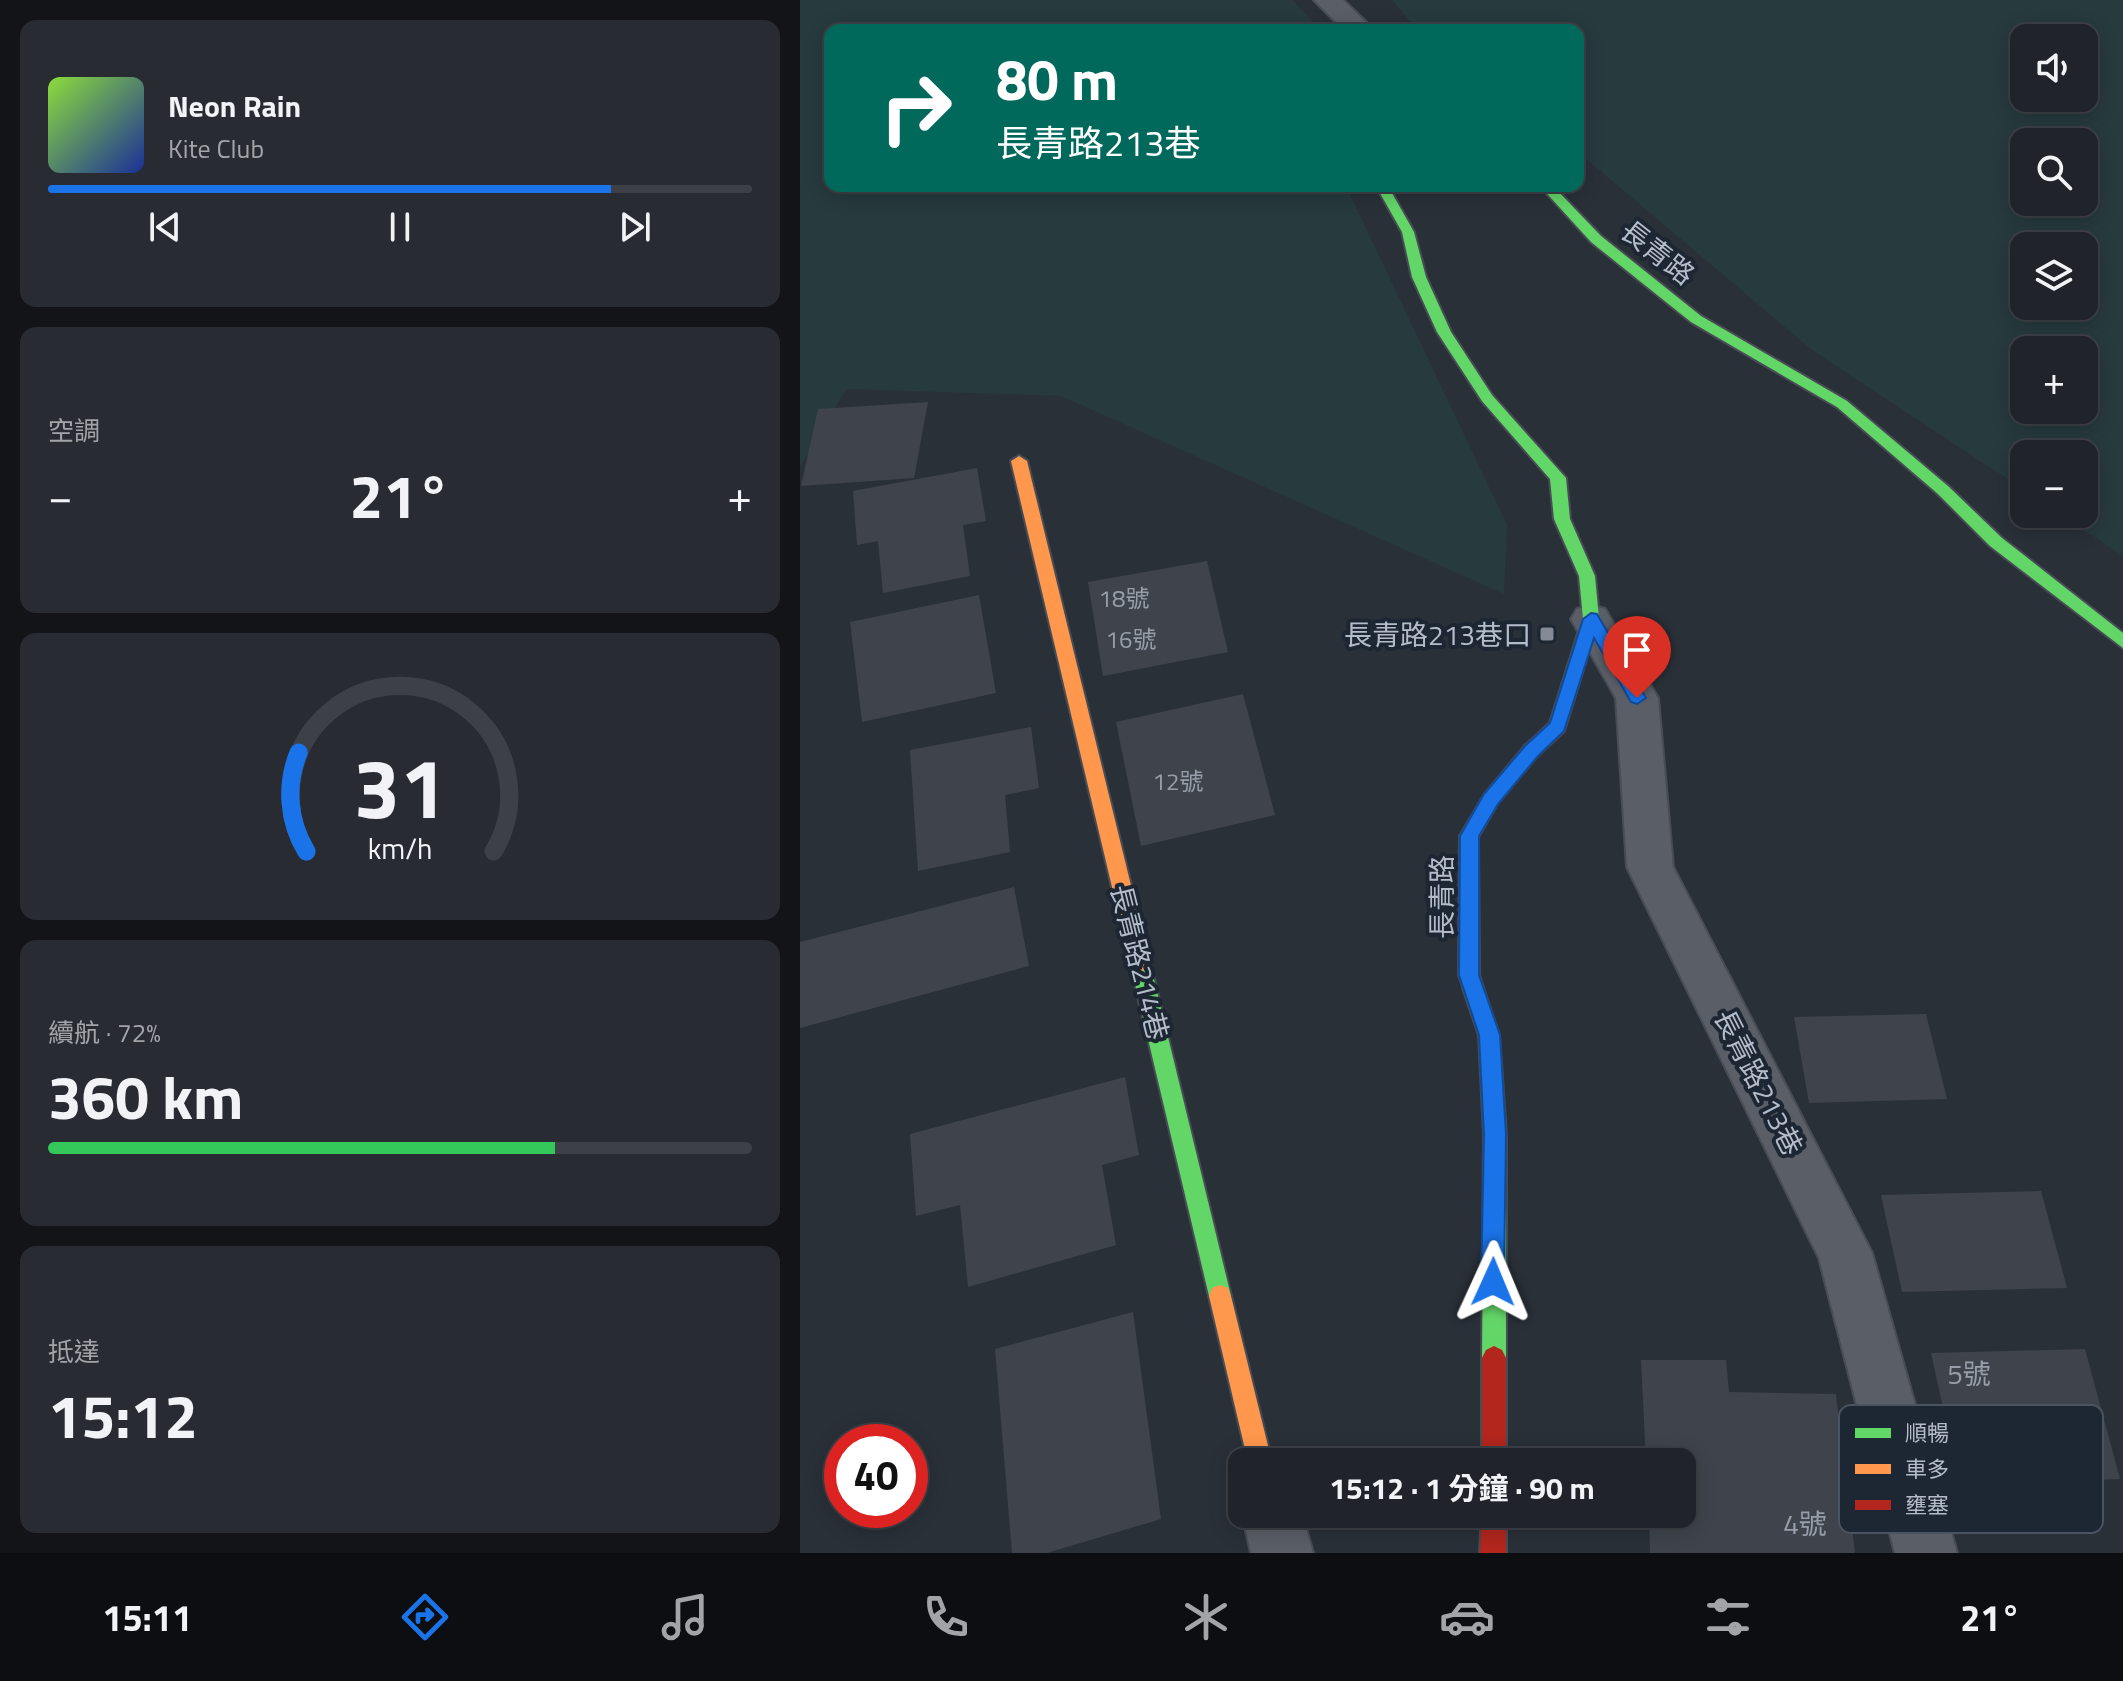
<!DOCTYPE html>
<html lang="zh-TW">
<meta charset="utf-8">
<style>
:root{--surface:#20242a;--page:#282c32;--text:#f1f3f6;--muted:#a2a4a8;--line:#3d4147;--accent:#1a73e8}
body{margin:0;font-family:"Titillium Web","Noto Sans TC",sans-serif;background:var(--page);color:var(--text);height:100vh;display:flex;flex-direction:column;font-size:30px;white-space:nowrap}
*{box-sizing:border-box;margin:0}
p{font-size:26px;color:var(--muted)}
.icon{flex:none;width:44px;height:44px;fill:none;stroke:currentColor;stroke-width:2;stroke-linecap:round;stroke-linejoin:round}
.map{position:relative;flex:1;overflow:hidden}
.panel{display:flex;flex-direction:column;gap:20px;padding:20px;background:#121417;width:800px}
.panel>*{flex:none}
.banner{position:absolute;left:24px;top:24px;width:760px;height:168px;border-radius:16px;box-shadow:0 4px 20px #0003,0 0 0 2px var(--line);background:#00695c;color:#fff;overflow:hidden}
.tools{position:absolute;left:1210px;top:24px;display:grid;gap:16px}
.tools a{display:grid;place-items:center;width:88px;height:88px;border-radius:16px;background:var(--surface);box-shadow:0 4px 20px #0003,0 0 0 2px var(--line);font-size:40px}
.speed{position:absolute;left:24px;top:1424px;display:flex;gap:16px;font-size:40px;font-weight:700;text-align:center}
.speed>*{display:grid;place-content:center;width:104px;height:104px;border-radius:50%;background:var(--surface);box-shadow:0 4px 20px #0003,0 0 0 2px var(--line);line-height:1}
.speed .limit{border:12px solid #d22;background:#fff;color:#111}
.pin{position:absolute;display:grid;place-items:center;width:68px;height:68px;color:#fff;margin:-82px -34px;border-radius:50% 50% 50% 0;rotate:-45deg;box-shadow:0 0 8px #0007}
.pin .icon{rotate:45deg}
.me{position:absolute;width:88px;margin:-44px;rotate:1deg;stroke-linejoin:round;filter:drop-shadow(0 0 6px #0008)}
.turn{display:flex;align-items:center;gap:28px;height:168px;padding:0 40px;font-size:36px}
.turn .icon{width:104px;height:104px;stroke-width:2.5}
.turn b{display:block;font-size:56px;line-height:68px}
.big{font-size:60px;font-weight:700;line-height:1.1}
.panel .widget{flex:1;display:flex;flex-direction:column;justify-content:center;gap:12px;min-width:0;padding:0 28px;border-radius:16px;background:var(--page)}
.panel .dial{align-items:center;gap:0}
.dial svg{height:208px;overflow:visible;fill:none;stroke:var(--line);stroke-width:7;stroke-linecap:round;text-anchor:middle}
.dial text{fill:var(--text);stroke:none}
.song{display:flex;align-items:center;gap:24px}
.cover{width:96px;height:96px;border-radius:12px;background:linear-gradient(135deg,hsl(90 70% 55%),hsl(230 70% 35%))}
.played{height:8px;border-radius:4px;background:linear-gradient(90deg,var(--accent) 80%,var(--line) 80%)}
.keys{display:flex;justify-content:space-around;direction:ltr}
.heat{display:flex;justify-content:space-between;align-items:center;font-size:44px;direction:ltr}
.charge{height:12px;border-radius:6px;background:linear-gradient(90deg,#34c759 72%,var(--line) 0)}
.trip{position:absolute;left:428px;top:1448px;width:468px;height:80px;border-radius:16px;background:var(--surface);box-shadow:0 4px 20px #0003,0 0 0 2px var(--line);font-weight:700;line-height:80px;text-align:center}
.dock{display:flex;height:128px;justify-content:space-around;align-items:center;background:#0d0e11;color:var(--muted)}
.dock .icon{width:56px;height:56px}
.dock .selected{color:var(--accent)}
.dock b{font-size:36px;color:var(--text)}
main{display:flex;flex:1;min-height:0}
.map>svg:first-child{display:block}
.green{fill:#273a3e;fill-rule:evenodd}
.building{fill:#3f444c}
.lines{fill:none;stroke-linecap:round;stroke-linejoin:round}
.street-casing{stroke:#484c55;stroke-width:4}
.fast-casing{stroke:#484c55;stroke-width:4}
.slow-casing{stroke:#484c55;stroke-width:4}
.jam-casing{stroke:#484c55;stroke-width:4}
.street{fill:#5a5e66;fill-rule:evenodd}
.fast{fill:#63d668;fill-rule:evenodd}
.slow{fill:#ff974d;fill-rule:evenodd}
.jam{fill:#b3261e;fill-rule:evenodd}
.route{fill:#1a73e8;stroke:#114b97;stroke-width:2}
.poi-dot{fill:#848b96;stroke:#1d2633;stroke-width:3}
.labels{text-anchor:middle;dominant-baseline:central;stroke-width:8;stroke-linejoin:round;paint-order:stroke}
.number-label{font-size:24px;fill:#979eaa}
.street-label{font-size:28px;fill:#b4bcc9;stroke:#1d2633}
.poi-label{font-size:28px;fill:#b4bcc9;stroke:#1d2633;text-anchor:end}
.near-number-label{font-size:28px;fill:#979eaa}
.key{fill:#1d2633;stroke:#4a5360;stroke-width:2}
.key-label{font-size:22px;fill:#b4bcc9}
</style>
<main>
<section class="panel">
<div class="widget">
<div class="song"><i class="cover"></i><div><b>Neon Rain</b><p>Kite Club</p></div></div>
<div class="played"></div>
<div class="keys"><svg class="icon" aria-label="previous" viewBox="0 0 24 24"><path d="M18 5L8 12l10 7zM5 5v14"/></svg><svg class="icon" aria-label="pause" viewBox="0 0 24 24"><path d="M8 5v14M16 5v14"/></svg><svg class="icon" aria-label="next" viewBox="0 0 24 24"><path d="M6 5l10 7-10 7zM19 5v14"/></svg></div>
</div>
<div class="widget"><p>空調</p>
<div class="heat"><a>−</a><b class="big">21°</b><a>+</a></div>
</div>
<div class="widget dial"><svg viewBox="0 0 100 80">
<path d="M14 69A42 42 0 1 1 86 69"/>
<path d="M14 69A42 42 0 0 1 11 31" stroke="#1a73e8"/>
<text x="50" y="56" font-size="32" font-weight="700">31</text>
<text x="50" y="72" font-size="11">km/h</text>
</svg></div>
<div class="widget"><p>續航 · 72%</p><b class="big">360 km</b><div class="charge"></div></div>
<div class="widget"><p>抵達</p><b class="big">15:12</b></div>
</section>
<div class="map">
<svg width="1323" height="1553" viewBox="0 0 1323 1553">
<rect width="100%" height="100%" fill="#2a3038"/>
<path class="green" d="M 0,0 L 492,0 L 521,30 L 30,30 L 30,186 L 546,186 L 707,525 L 704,594 L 261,396 L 46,389 L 0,467 Z
M 592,0 L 1323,0 L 1323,556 L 1260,514 L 1284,514 L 1284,454 L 1224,454 L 1224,490 L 1012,350 L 778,152 L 778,30 L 617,30 ZM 1224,38 L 1284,38 L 1284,98 L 1224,98 ZM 1224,142 L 1284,142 L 1284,202 L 1224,202 ZM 1224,246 L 1284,246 L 1284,306 L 1224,306 ZM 1224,350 L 1284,350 L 1284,410 L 1224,410 Z"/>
<path class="building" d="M 128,402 L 114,478 L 1,486 L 18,409 Z
M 177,468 L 186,521 L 163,525 L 170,576 L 83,593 L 78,541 L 57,545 L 53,491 Z
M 407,561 L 428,652 L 303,676 L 288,582 Z
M 179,595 L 196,693 L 62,722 L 50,622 Z
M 443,694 L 475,815 L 341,846 L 316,722 Z
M 231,727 L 239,788 L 205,795 L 210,852 L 118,871 L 110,750 Z
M 214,887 L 229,966 L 0,1028 L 0,942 Z
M 1126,1014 L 1147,1099 L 1009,1103 L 994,1017 Z
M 325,1077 L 339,1155 L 302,1165 L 316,1245 L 168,1287 L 160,1205 L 116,1216 L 110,1134 Z
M 1241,1191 L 1267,1288 L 1102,1292 L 1081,1195 Z
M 333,1312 L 361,1519 L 247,1553 L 212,1553 L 195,1349 Z
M 1285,1349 L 1320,1479 L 1160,1485 L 1131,1353 Z
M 841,1360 L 926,1360 L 929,1392 L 1036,1394 L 1055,1553 L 850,1553 L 849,1514 L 882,1514 L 882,1462 L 846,1462 Z"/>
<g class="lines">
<defs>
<path id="street" d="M 514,0 L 543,0 L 574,30 L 544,30 Z
M 791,605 L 805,609 L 858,698 L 873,867 L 1072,1253 L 1157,1553 L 1095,1553 L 1019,1258 L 827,867 L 816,698 L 771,619 L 777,609 Z
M 442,1513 L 502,1514 L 513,1553 L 451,1553 Z"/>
<path id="fast" d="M 576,186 L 588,186 L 614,232 L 626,277 L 651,332 L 692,395 L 766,478 L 770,519 L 795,576 L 799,619 L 791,641 L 779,641 L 777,637 L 783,619 L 779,576 L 754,519 L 750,479 L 682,401 L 637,332 L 612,277 L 602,232 Z
M 740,186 L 753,186 L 801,236 L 901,316 L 1047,401 L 1148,486 L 1202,538 L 1323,633 L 1323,648 L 1190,546 L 1138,494 L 1037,407 L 891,322 L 791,242 Z
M 340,955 L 347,957 L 350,963 L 431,1296 L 428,1304 L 420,1307 L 412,1304 L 409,1296 L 330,963 L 333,957 Z
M 673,979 L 680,982 L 683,988 L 699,1035 L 706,1135 L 706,1358 L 702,1366 L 694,1370 L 686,1366 L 682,1358 L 684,1135 L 679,1035 L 663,988 L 666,982 Z"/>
<path id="slow" d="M 219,456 L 227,461 L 350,963 L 347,969 L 340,971 L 333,969 L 330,963 L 211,461 Z
M 420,1285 L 428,1288 L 431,1296 L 472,1462 L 448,1462 L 409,1296 L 412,1288 Z"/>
<path id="jam" d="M 785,631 L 793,637 L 764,731 L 737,756 L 697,804 L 678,837 L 679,975 L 683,988 L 680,994 L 673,997 L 666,994 L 659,975 L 660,836 L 685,794 L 725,746 L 750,723 L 777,637 Z
M 694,1346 L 702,1350 L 706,1358 L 706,1462 L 682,1462 L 682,1358 L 686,1350 Z
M 682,1514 L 706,1514 L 706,1553 L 680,1553 Z"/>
</defs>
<use href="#street" class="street-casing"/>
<use href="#fast" class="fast-casing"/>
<use href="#slow" class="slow-casing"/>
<use href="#jam" class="jam-casing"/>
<use href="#street" class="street"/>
<use href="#fast" class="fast"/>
<use href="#slow" class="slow"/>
<use href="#jam" class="jam"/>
</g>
<path class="route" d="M 791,613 L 797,614 L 846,698 L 837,704 L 831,702 L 794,638 L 764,731 L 738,756 L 698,804 L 679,836 L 679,975 L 700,1035 L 706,1135 L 704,1282 L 701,1290 L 693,1293 L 684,1290 L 681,1282 L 684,1135 L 679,1035 L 659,975 L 660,836 L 684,794 L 725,746 L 750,723 L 783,619 Z"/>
<rect class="poi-dot" x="739" y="626" width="16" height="16" rx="4"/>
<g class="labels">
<g class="number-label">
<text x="324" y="598">18號</text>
<text x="331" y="639">16號</text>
<text x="378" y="781">12號</text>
</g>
<g class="street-label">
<text transform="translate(858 252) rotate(38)">長青路</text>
<text transform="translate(641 897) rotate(-90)">長青路</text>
<text transform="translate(340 962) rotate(76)">長青路214巷</text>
<text transform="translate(959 1082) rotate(63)">長青路213巷</text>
</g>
<g class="poi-label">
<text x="731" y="634">長青路213巷口</text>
</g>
<g class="near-number-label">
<text x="1169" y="1373">5號</text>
<text x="1005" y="1523">4號</text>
</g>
</g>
<rect x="1039" y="1405" width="264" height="128" rx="12" class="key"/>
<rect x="1055" y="1428" width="36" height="10" fill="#63d668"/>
<rect x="1055" y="1464" width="36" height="10" fill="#ff974d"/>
<rect x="1055" y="1500" width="36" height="10" fill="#b3261e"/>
<g class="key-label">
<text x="1105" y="1441">順暢</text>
<text x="1105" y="1477">車多</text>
<text x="1105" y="1513">壅塞</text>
</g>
</svg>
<div class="tools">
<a><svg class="icon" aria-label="sound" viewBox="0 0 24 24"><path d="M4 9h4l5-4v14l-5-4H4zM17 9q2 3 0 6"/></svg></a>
<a><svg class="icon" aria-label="search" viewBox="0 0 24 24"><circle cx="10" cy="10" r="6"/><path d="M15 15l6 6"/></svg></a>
<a><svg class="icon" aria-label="layers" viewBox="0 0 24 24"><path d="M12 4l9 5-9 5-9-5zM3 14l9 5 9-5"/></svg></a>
<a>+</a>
<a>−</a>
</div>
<div class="speed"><div class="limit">40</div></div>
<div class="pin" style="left:837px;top:698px;background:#d93025"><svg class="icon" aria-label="arrive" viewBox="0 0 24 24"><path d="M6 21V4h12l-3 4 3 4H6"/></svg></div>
<svg class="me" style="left:693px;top:1282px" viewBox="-20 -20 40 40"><path d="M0-17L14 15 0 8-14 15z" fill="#1a73e8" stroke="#fff" stroke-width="4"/></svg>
<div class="trip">15:12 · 1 分鐘 · 90 m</div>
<div class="banner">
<div class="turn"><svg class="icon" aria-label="right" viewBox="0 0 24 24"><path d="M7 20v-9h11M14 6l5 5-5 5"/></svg><div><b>80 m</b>長青路213巷</div></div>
</div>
</div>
</main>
<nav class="dock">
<b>15:11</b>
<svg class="icon selected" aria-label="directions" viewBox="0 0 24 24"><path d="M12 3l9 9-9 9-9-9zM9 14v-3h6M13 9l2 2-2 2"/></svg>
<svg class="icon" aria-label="music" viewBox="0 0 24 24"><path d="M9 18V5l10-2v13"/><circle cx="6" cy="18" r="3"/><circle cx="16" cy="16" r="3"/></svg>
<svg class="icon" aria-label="phone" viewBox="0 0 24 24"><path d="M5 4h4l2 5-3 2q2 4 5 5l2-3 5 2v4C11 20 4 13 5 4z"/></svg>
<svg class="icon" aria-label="climate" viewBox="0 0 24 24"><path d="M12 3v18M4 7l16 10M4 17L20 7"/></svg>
<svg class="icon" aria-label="car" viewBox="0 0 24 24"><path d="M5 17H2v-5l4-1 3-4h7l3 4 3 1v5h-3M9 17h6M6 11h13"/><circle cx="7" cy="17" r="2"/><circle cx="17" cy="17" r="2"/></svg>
<svg class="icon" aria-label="filters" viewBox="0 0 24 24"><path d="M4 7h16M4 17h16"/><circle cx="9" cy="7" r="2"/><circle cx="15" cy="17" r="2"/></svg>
<b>21°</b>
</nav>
